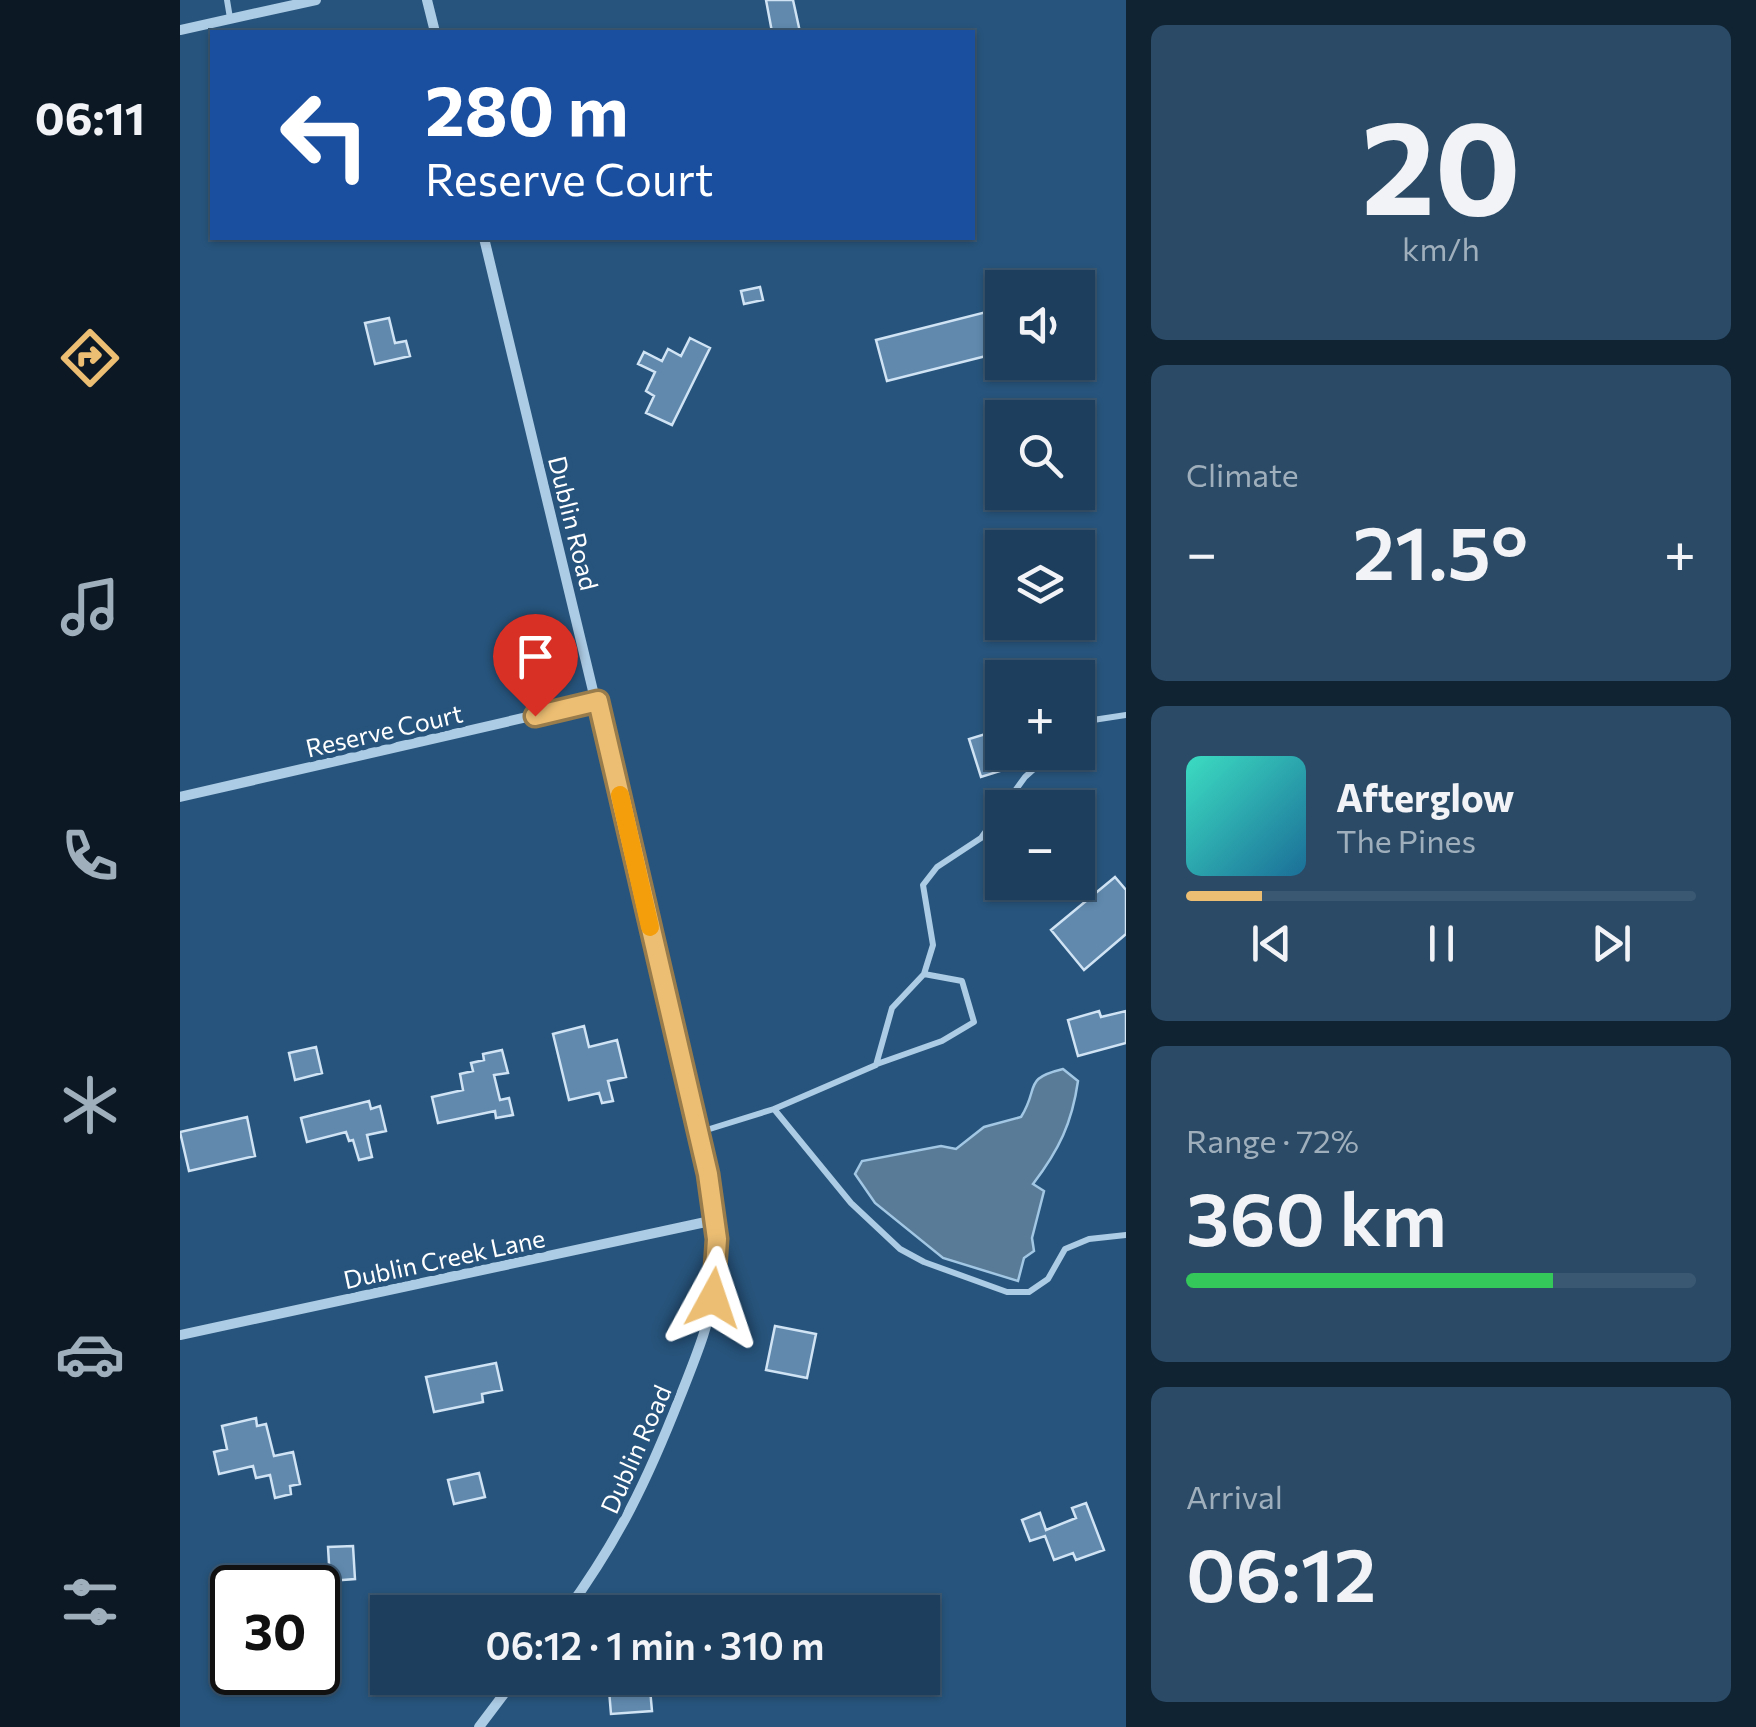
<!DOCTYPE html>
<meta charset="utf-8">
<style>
:root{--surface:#1d3f5d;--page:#2a4a66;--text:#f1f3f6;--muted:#a0afbc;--line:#3b5872;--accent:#ecbe73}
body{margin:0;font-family:Commissioner,sans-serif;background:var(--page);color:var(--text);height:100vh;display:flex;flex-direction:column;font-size:38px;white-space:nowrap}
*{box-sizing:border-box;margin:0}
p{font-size:32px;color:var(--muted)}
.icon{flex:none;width:55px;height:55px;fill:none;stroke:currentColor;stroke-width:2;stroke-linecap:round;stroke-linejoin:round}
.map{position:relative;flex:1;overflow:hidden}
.drawer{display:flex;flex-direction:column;gap:25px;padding:25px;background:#102333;width:630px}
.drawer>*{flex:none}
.hud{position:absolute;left:30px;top:30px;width:765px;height:210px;border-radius:0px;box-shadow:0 2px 8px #0004,0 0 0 2px var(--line);background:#1a4fa0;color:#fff;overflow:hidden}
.tools{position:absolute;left:805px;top:270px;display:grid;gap:20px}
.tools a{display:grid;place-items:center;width:110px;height:110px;border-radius:0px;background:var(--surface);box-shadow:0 2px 8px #0004,0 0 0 2px var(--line);font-size:50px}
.speed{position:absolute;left:30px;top:1565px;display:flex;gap:20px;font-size:50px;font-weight:700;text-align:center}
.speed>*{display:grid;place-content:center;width:130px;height:130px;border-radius:50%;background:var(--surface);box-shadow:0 2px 8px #0004,0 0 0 2px var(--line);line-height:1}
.speed .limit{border:5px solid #111;border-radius:15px;background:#fff;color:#111}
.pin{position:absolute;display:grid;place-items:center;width:85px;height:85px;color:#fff;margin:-102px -42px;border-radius:50% 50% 50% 0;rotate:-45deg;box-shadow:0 0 10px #0007}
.pin .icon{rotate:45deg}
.me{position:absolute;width:110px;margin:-55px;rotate:5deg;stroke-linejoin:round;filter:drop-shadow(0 0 8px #0008)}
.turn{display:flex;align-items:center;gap:35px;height:210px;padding:0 50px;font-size:45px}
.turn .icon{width:130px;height:130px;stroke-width:2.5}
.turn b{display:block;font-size:70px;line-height:85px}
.big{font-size:75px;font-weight:600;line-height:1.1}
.drawer .widget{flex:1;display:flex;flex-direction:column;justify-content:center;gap:15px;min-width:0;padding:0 35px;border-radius:15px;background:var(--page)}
.drawer .dial{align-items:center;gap:0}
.dial b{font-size:130px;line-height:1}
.song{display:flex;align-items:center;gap:30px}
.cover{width:120px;height:120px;border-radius:15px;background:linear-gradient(135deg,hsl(170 70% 55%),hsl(200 70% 35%))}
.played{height:10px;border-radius:5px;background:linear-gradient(90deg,var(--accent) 15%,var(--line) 15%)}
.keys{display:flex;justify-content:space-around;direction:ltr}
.heat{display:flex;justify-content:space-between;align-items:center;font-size:55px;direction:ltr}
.charge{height:15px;border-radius:8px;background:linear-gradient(90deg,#34c759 72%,var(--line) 0)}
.trip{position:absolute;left:190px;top:1595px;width:570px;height:100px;border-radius:0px;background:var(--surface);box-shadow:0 2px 8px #0004,0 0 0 2px var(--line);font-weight:600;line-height:100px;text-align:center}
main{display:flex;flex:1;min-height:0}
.tabs{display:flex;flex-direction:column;width:180px;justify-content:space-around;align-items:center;background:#0c1925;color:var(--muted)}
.tabs .icon{width:70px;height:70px}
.tabs .current{color:var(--accent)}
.tabs b{font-size:45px;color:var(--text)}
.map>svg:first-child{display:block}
.water{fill:#5a7b97;stroke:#a1c7e4;stroke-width:2.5}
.building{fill:#6089ad;stroke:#cfe3f4;stroke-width:2.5}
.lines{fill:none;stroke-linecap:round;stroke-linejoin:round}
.lane{stroke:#accbe4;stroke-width:6}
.street{stroke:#accbe4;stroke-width:10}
.route-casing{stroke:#997c4b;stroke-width:25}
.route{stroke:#ecbe73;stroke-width:18}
.slow{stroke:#f59e0b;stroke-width:18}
.labels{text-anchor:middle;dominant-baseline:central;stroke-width:10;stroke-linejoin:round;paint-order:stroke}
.street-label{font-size:25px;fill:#fff;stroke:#27547c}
</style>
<main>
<nav class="tabs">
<b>06:11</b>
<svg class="icon current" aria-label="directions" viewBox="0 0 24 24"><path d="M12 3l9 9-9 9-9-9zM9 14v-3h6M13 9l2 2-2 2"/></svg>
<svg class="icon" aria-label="music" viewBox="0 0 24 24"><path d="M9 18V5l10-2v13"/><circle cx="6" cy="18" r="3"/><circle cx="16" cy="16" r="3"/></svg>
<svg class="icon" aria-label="phone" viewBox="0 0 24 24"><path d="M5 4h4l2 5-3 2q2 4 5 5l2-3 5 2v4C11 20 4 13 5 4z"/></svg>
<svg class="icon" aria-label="climate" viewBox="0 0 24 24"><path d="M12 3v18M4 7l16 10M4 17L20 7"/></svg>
<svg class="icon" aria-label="car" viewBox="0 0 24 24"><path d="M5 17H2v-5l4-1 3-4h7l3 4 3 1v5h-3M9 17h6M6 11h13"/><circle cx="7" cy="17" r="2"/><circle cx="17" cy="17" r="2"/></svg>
<svg class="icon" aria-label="filters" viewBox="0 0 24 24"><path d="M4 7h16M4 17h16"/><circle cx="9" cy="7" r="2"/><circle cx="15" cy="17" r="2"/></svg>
</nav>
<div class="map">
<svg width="946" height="1727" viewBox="0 0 946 1727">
<rect width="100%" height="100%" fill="#27547c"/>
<path class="water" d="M 883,1069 L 898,1081 C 892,1123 879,1150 853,1184 L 864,1191 L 852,1238 L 854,1251 L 844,1258 L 838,1281 L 763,1258 L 695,1203 L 675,1174 L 682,1161 L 761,1146 L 776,1149 L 804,1127 L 841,1117 C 860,1087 842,1079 883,1069 Z"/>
<path class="building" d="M 586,0 L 613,0 L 620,32 L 592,32 Z
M 580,287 L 583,300 L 564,304 L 561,291 Z
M 822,308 L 822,352 L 707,381 L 696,340 Z
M 209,318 L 215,343 L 226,341 L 230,356 L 195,364 L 185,323 Z
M 510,338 L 530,348 L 492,425 L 466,413 L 474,396 L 466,391 L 475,372 L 458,364 L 464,352 L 482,361 L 488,349 L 501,356 Z
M 822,729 L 822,752 L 829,752 L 833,767 L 801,777 L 789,739 Z
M 935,877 L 946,890 L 946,934 L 904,970 L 871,930 Z
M 919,1011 L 921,1017 L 946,1011 L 946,1043 L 898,1056 L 888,1020 Z
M 404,1026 L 409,1047 L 437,1040 L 446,1077 L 428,1081 L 433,1101 L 422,1103 L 419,1093 L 389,1100 L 373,1034 Z
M 136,1047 L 142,1073 L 115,1080 L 109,1053 Z
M 322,1050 L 328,1073 L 314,1075 L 320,1100 L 329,1098 L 333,1115 L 316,1118 L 315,1111 L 258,1123 L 252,1097 L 283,1090 L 280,1074 L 293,1071 L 291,1063 L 304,1060 L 303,1054 Z
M 189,1101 L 191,1109 L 200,1106 L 206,1131 L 187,1135 L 192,1157 L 179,1160 L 173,1140 L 169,1141 L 166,1132 L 127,1142 L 121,1118 Z
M 67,1117 L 75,1156 L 9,1171 L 0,1132 Z
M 595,1326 L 636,1334 L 627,1378 L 586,1370 Z
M 316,1363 L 322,1390 L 302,1394 L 303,1402 L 254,1412 L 246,1377 Z
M 76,1418 L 77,1426 L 86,1424 L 94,1456 L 113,1452 L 120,1484 L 110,1486 L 111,1494 L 95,1498 L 90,1475 L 76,1478 L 73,1466 L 39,1474 L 34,1452 L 47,1449 L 42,1426 Z
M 299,1473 L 305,1497 L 274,1504 L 268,1480 Z
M 906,1503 L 924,1550 L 896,1560 L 893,1553 L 874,1560 L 865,1536 L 850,1541 L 842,1520 L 860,1513 L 866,1530 L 896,1518 L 892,1508 Z
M 173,1546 L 175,1579 L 150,1581 L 148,1547 Z
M 428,1678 L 469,1678 L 472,1711 L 431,1714 Z"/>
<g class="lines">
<path class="lane" d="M 47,0 L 50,18
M 898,728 L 913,720 L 946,715
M 697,1064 L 762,1041 L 794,1022 L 782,981 L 744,974
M 594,1109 L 671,1203 L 720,1249 L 744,1262 L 827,1292 L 849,1292 L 868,1279 L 885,1249 L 909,1239 L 946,1235
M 520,1132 L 594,1109 L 696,1065 L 712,1008 L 744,974 L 753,945 L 743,885 L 757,867 L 801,838 L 845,777 L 873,752"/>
<path class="street" d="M 247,0 L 255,32
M 0,30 L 136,0
M 304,238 L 524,1152 C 532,1194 541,1237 536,1281 C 531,1321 515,1359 500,1397 C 467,1481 439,1539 386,1612
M 0,797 L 417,701
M 0,1335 L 535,1220
M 299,1727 L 336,1678"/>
</g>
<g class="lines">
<defs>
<path id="route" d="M 355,716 L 418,701 L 528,1174 L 537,1239 L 533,1298"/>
</defs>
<use href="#route" class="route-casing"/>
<use href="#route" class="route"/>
<path class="slow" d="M 440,795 L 470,927"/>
</g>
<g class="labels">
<g class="street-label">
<text transform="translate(394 523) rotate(76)">Dublin Road</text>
<text transform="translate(204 730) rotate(-13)">Reserve Court</text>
<text transform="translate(264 1258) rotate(-12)">Dublin Creek Lane</text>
<text transform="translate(455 1449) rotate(-66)">Dublin Road</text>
</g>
</g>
</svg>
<div class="tools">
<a><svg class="icon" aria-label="sound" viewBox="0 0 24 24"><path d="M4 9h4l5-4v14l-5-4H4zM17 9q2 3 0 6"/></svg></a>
<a><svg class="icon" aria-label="search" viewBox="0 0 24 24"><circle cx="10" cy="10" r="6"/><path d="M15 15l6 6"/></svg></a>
<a><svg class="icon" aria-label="layers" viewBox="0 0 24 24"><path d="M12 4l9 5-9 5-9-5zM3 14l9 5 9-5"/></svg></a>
<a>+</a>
<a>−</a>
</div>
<div class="speed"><div class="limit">30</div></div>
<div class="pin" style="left:355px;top:716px;background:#d93025"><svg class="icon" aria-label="arrive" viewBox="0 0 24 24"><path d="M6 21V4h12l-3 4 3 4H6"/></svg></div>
<svg class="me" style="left:533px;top:1298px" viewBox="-20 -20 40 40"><path d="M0-17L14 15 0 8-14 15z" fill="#ecbe73" stroke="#fff" stroke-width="4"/></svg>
<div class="trip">06:12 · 1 min · 310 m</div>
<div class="hud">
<div class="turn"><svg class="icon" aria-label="left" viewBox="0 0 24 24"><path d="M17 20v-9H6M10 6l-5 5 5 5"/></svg><div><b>280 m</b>Reserve Court</div></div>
</div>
</div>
<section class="drawer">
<div class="widget dial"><b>20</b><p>km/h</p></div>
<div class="widget"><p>Climate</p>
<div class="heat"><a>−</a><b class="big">21.5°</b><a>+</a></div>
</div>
<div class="widget">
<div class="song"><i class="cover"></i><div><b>Afterglow</b><p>The Pines</p></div></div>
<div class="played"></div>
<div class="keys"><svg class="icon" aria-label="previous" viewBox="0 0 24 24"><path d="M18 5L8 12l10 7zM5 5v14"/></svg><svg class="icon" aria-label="pause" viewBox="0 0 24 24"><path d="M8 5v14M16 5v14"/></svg><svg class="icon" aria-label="next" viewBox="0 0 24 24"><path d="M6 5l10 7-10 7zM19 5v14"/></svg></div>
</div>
<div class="widget"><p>Range · 72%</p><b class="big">360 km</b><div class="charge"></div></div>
<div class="widget"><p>Arrival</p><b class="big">06:12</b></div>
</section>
</main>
